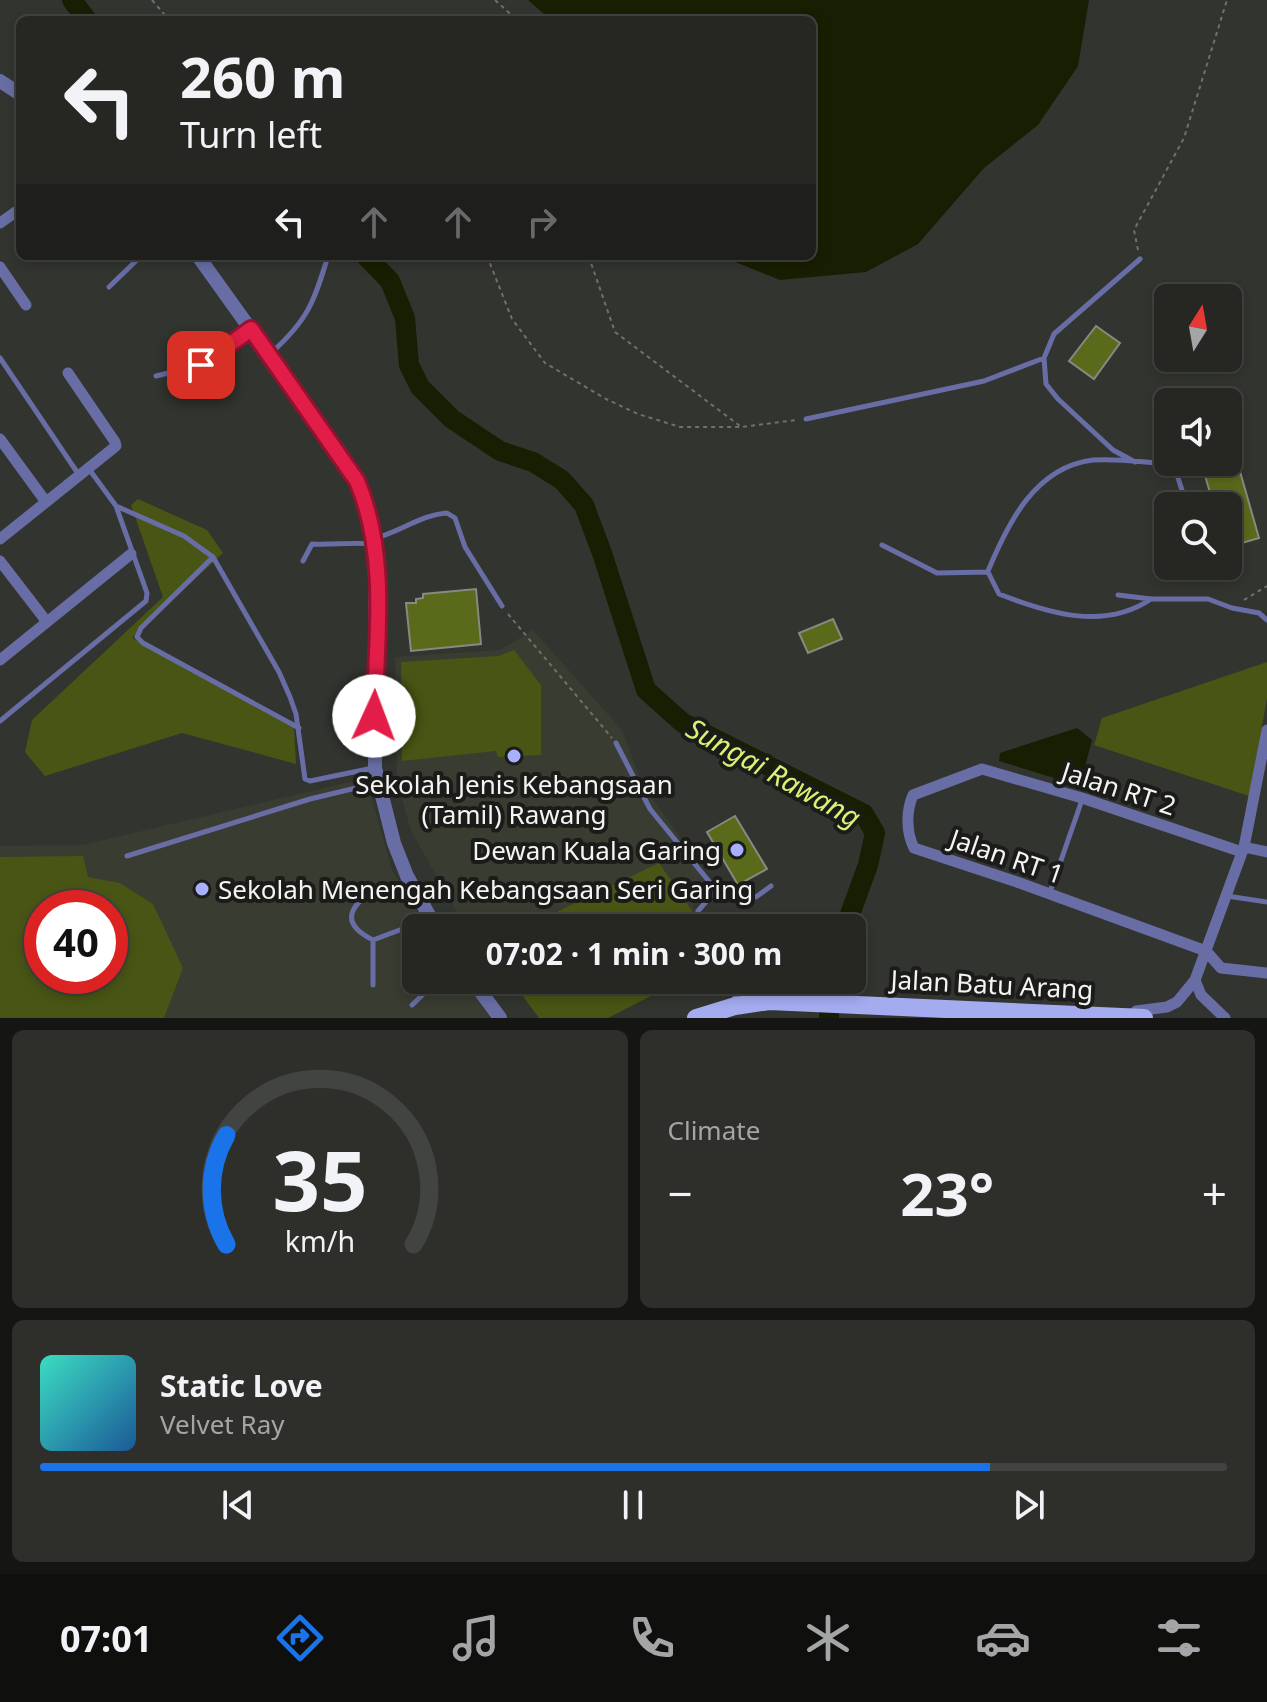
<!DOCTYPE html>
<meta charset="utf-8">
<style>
:root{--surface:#262723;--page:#2e2f2b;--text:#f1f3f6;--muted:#a4a5a6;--line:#424441;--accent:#1a73e8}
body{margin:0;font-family:"Noto Sans",sans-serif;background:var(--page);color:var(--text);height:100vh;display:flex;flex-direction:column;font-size:30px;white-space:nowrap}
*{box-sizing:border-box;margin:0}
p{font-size:26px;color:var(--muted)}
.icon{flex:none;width:44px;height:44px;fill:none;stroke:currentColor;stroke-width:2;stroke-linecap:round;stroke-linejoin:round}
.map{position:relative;height:1018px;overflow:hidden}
.panel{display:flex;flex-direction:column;gap:12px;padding:12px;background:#151513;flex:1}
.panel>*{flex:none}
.top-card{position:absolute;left:16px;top:16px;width:800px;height:244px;border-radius:12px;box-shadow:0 4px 12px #0003,0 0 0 2px var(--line);background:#262723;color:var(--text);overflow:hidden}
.needle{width:52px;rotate:11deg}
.tools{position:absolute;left:1154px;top:284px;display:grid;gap:16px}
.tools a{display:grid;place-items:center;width:88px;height:88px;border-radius:12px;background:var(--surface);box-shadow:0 4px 12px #0003,0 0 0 2px var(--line);font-size:40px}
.speed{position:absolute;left:24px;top:890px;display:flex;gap:16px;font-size:40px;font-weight:700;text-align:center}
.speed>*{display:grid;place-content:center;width:104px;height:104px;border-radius:50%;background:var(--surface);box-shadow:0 4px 12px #0003,0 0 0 2px var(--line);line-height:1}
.speed .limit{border:12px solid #d22;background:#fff;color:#111}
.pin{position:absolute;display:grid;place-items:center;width:68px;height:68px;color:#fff;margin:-34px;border-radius:16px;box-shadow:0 4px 12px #0006}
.me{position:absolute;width:88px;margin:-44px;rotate:2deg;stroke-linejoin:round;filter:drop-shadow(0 0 6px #0008)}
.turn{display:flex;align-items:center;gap:28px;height:168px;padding:0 32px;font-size:36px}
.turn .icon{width:104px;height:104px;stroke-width:2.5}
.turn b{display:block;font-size:56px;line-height:68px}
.lanes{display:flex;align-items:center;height:76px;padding:0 32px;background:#0003;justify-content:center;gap:40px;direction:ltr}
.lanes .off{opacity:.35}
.big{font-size:60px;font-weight:700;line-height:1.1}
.panel .card{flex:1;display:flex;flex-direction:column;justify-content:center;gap:12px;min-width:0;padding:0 28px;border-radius:12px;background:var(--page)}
.panel .dial{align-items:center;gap:0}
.dial svg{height:208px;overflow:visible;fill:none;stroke:var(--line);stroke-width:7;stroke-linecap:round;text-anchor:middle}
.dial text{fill:var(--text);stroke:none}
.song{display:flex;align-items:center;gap:24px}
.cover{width:96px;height:96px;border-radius:12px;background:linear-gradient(135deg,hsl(170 70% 55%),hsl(210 70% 35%))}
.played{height:8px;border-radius:4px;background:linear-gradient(90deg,var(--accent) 80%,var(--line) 80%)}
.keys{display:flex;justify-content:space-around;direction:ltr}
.heat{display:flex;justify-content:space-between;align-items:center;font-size:44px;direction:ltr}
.panel .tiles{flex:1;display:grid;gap:12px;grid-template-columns:1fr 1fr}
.card:last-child{grid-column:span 2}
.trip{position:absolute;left:402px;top:914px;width:464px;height:80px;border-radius:12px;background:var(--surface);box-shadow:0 4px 12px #0003,0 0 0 2px var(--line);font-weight:700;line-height:80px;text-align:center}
.dock{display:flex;height:128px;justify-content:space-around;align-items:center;background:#0f100e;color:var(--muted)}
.dock .icon{width:56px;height:56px}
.dock .selected{color:var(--accent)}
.dock b{font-size:36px;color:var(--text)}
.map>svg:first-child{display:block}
.built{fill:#383c31;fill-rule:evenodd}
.green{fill:#485514;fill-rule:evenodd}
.water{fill:#181e01}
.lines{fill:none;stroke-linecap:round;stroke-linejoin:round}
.river{stroke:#181e01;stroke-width:20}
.building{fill:#5a6a1b;stroke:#878983;stroke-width:2}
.path{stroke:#6f716d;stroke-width:2;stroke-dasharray:4 4;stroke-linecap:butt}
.service{stroke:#686ea5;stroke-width:5}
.minor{stroke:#686ea5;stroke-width:11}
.tertiary{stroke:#686ea5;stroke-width:14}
.primary{stroke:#a4acef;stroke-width:18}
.route-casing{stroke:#92132f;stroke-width:20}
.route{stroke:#e11d48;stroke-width:14}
.poi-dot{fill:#a7b0fc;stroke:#1b1b19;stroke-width:3}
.labels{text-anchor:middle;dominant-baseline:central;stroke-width:8;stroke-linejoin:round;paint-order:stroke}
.poi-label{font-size:26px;fill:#f4f5f2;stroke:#1b1b19}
.street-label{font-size:26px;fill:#f4f5f2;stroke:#1b1b19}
.water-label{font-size:28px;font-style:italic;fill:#d6f472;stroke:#1b1b19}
</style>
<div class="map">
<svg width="1267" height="1018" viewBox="0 0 1267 1018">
<rect width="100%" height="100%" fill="#32342f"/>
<path class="built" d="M 533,630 L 622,730 L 642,784 L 711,880 L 686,894 L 708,928 L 466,928 L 411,831 L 397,781 L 395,657 L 500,650 Z
M 366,778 L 392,870 L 428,928 L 416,928 L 416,980 L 463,980 L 490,1018 L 0,1018 L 0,846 L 83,845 ZM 42,908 L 110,908 L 110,976 L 42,976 Z"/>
<path class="green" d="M 138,499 L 207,530 L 223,553 L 132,638 L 294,727 L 296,764 L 182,733 L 45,776 L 25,752 L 32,720 L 163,597 L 131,505 Z
M 514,650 L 541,685 L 541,755 L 498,757 L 496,751 L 402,761 L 401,662 L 498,656 Z
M 1267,662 L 1267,699 L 1249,796 L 1094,745 L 1102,718 Z
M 83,856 L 88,877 L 120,883 L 153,904 L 183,968 L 164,1018 L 0,1018 L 0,857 ZM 110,908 L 110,976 L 42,976 L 42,908 Z
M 659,863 L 704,928 L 523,928 Z
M 511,980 L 682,980 L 608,1018 L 539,1018 Z"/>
<path class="water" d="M 528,0 L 1089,0 L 1078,66 L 1038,125 L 984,168 L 918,244 L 866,272 L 780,280 L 720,256 L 812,256 L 812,20 L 551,20 Z
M 1077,728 L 1092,740 L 1080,786 L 999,761 L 1000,753 Z"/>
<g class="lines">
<path class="river" d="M 72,0 L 87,20
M 366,256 L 390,281 L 405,318 L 409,365 L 420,387 L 452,419 L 500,451 L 533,462 L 562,480 L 584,505 L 602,553 L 646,690 L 683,723 L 864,814 L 875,833 L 868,865 L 845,928
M 829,1018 L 830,980"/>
</g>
<path class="building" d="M 1096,326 L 1120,343 L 1094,379 L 1069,361 Z
M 1228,440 L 1231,440 L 1259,538 L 1228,547 L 1228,506 L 1214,506 L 1201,462 L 1228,462 Z
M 476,589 L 481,644 L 411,651 L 406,603 L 416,603 L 416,599 L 423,598 L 423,594 Z
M 833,619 L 842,639 L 808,653 L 799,633 Z
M 735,816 L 767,869 L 738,885 L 707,832 Z"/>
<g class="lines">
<path class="path" d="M 152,0 L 169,20
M 495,0 L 517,20
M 1138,250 L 1134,230 L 1184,138 L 1227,0
M 487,256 L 512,319 L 545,363 L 606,399 L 638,414 L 680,427 L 741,427 L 797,420
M 591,256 L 591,263 L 615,332 L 740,426
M 1244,600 L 1267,586
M 508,614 L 612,738"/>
<path class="service" d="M 109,287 L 141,256
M 271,353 C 308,320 314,302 328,256
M 0,358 L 79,475
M 156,376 L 201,365 L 250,329
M 1164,414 L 1168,435
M 806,419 L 984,381 L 1044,358
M 1135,462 L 1113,450 L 1058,399 L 1046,384 L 1044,358 L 1054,334 L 1140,259
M 1173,462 L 1187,506
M 116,506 L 184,536 L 213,557 L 279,672 L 290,697 L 296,714 L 305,779 L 310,781 L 373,768
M 376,538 C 401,531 421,515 447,513 L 455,518 L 465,547 L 502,606
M 882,545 L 937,573 L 988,572 L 999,594 C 1048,613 1104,631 1151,599
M 213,557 L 141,628 L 137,637 L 143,643 L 299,728
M 303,561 L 312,544 C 333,545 353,542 374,544
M 988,571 C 1008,523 1035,467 1093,460 C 1119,458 1148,463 1174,464
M 1118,595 L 1151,599 L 1208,599 L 1232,608 L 1259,613 L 1267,620
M 0,721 L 146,601 L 147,593 L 116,506 L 89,469
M 616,743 L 650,809 L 716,890 L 698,911 L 698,918 L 706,928
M 127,856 L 310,799 L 377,783
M 385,886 C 356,899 333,920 373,940 L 429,919
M 716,890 L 756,897 L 771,886
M 1050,892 L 1082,800
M 1227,896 L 1267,902
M 735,980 L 735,1003
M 373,985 L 373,940
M 412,1005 L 438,980"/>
<path class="minor" d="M 0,223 L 20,209
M 0,267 L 26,305
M 0,439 L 46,502
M 0,539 L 116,446 L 115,442 L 68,373
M 0,561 L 47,622
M 0,660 L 131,554
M 1244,847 L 1267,852
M 1242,852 L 1082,798 L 982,769 L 913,795 C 906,811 906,832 914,848 L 1017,882 L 1206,951 L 1221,968 L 1267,973
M 1195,980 L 1201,995 L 1225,1018
M 1136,1011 L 1167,1007 L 1177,1002 L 1195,980 L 1244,847 L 1267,730"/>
<path class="tertiary" d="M 0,81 L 20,94
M 198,256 L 342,457 C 359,483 370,507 375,538 L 375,768 L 394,843 L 407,876 L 436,928
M 472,980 L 500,1018"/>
<path class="primary" d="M 696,1018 L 735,1006 L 769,1001 L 1144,1018"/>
</g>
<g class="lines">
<defs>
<path id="route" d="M 201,365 L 251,329 L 357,481 C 388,553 377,638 374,716"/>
</defs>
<use href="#route" class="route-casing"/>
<use href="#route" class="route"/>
</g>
<g class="poi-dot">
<circle cx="514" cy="756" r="8"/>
<circle cx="737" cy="850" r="8"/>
<circle cx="202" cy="889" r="8"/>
</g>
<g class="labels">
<g class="poi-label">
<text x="514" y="784">Sekolah Jenis Kebangsaan<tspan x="514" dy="30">(Tamil) Rawang</tspan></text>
<text x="721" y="850" text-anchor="end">Dewan Kuala Garing</text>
<text x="218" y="889" text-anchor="start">Sekolah Menengah Kebangsaan Seri Garing</text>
</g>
<g class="street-label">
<text transform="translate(1119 788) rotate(18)">Jalan RT 2</text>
<text transform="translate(1007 856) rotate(19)">Jalan RT 1</text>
<text transform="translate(992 984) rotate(3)">Jalan Batu Arang</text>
</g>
<g class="water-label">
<text transform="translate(774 772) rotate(29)">Sungai Rawang</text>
</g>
</g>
</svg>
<div class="tools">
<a><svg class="needle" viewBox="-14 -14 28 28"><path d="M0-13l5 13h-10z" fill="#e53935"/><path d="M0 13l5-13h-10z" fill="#a4a5a6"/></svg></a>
<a><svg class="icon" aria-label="sound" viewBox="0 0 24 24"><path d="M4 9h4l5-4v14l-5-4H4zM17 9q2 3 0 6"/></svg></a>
<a><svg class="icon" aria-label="search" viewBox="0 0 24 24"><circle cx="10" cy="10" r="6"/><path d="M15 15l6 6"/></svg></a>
</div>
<div class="speed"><div class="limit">40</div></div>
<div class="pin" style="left:201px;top:365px;background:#d93025"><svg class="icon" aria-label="arrive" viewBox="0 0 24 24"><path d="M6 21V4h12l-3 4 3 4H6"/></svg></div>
<svg class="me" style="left:374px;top:716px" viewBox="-20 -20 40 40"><circle r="19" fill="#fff"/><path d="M0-13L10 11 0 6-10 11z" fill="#e11d48"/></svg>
<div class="trip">07:02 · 1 min · 300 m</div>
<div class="top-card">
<div class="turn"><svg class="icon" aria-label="left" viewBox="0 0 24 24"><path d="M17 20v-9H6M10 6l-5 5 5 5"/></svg><div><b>260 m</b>Turn left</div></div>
<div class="lanes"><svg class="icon" aria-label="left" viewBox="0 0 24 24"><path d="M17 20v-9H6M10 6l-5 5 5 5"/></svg><svg class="icon off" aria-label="ahead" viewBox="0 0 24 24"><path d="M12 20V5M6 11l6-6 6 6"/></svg><svg class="icon off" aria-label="ahead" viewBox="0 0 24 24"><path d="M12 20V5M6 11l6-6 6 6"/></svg><svg class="icon off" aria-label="right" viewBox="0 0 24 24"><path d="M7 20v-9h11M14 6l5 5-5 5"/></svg></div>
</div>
</div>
<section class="panel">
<div class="tiles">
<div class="card dial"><svg viewBox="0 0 100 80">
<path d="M14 69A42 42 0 1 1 86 69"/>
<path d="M14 69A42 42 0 0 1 14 27" stroke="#1a73e8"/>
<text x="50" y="56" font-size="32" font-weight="700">35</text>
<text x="50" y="72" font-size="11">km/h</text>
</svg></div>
<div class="card"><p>Climate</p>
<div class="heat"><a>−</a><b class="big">23°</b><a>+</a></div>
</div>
<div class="card">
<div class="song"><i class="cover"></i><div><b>Static Love</b><p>Velvet Ray</p></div></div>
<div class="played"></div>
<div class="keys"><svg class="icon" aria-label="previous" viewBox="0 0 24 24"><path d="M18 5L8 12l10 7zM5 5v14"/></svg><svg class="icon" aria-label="pause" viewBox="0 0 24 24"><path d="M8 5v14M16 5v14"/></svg><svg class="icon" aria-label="next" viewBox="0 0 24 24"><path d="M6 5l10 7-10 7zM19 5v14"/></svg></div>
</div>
</div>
</section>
<nav class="dock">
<b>07:01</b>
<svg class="icon selected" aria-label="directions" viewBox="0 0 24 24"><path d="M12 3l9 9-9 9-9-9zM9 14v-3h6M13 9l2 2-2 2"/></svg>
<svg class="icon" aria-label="music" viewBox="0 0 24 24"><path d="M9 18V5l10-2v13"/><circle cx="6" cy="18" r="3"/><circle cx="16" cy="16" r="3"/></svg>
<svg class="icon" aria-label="phone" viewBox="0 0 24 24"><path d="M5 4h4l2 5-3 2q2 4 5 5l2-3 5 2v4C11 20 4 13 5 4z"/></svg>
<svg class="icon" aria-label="climate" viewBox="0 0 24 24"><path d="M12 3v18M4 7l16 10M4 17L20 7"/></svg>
<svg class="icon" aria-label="car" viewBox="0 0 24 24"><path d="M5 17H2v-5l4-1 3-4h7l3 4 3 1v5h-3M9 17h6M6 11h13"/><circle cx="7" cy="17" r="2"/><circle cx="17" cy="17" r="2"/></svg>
<svg class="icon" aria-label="filters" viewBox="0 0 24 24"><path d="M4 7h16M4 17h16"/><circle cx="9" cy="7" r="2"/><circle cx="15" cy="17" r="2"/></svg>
</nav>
